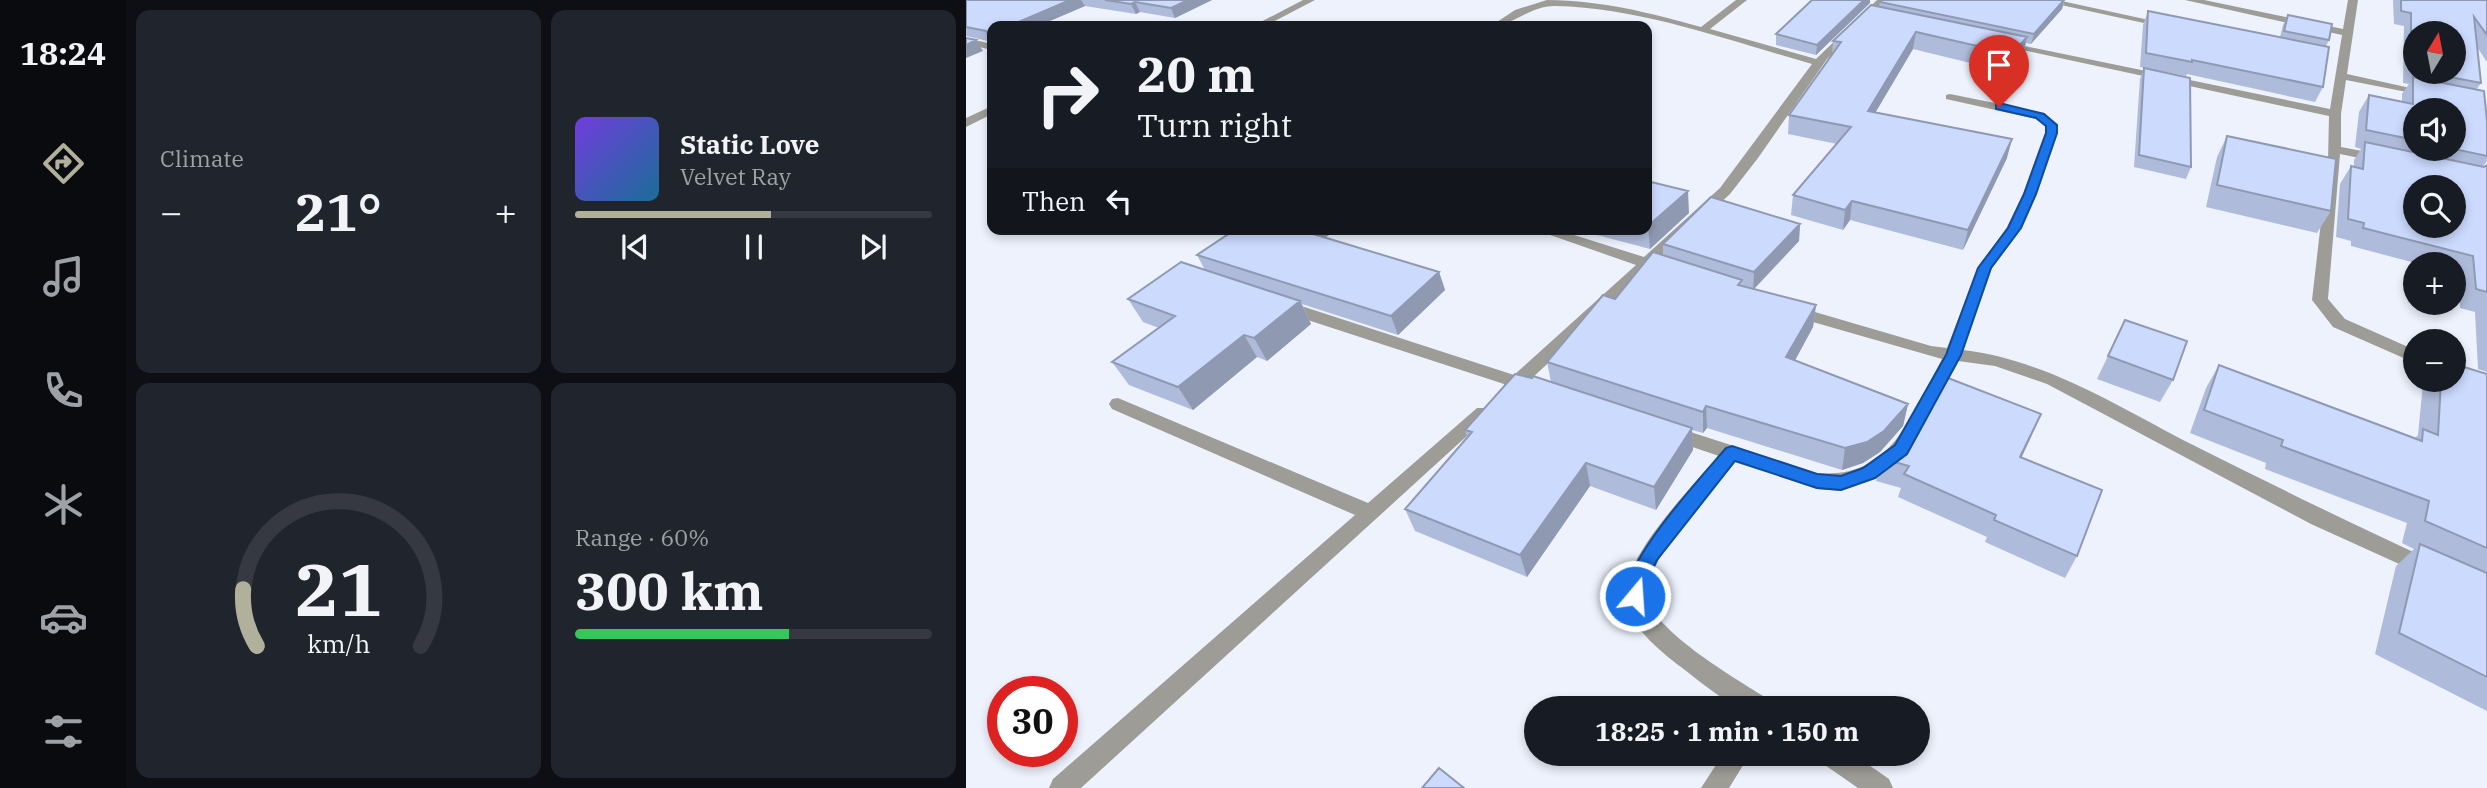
<!DOCTYPE html>
<meta charset="utf-8">
<style>
:root{--surface:#171b24;--page:#20242c;--text:#f1f3f6;--muted:#9ea1a6;--line:#363941;--accent:#b1b09b}
body{margin:0;font-family:"IBM Plex Serif",serif;background:var(--page);color:var(--text);height:100vh;display:flex;flex-direction:column;font-size:26px;white-space:nowrap}
*{box-sizing:border-box;margin:0}
p{font-size:23px;color:var(--muted)}
.icon{flex:none;width:38px;height:38px;fill:none;stroke:currentColor;stroke-width:2;stroke-linecap:round;stroke-linejoin:round}
.map{position:relative;flex:1;overflow:hidden}
.sheet{display:flex;flex-direction:column;gap:10px;padding:10px;background:#0d0f14;width:840px}
.sheet>*{flex:none}
.hud{position:absolute;left:21px;top:21px;width:665px;height:214px;border-radius:14px;box-shadow:0 4px 10px #0003;background:#171b24;color:var(--text);overflow:hidden}
.needle{width:46px;rotate:10deg}
.tools{position:absolute;left:1437px;top:21px;display:grid;gap:14px}
.tools a{display:grid;place-items:center;width:63px;height:63px;border-radius:50%;background:var(--surface);box-shadow:0 4px 10px #0003;font-size:35px}
.speed{position:absolute;left:21px;top:676px;display:flex;gap:14px;font-size:35px;font-weight:700;text-align:center}
.speed>*{display:grid;place-content:center;width:91px;height:91px;border-radius:50%;background:var(--surface);box-shadow:0 4px 10px #0003;line-height:1}
.speed .limit{border:10px solid #d22;background:#fff;color:#111}
.pin{position:absolute;display:grid;place-items:center;width:60px;height:60px;color:#fff;margin:-72px -30px;border-radius:50% 50% 50% 0;rotate:-45deg;box-shadow:0 0 7px #0007}
.pin .icon{rotate:45deg}
.me{position:absolute;width:77px;margin:-38px;rotate:18deg;stroke-linejoin:round;filter:drop-shadow(0 0 5px #0008)}
.turn{display:flex;align-items:center;gap:24px;height:147px;padding:0 35px;font-size:32px}
.turn .icon{width:91px;height:91px;stroke-width:2.5}
.turn b{display:block;font-size:49px;line-height:60px}
.then{display:flex;align-items:center;height:66px;padding:0 35px;background:#0003;gap:14px;font-size:26px}
.big{font-size:52px;font-weight:700;line-height:1.1}
.sheet .tile{flex:1;display:flex;flex-direction:column;justify-content:center;gap:10px;min-width:0;padding:0 24px;border-radius:14px;background:var(--page)}
.sheet .dial{align-items:center;gap:0}
.dial svg{height:182px;overflow:visible;fill:none;stroke:var(--line);stroke-width:7;stroke-linecap:round;text-anchor:middle}
.dial text{fill:var(--text);stroke:none}
.song{display:flex;align-items:center;gap:21px}
.cover{width:84px;height:84px;border-radius:10px;background:linear-gradient(135deg,hsl(260 70% 55%),hsl(200 70% 35%))}
.played{height:7px;border-radius:4px;background:linear-gradient(90deg,var(--accent) 55%,var(--line) 55%)}
.keys{display:flex;justify-content:space-around;direction:ltr}
.heat{display:flex;justify-content:space-between;align-items:center;font-size:38px;direction:ltr}
.charge{height:10px;border-radius:5px;background:linear-gradient(90deg,#34c759 60%,var(--line) 0)}
.sheet .tiles{flex:1;display:grid;gap:10px;grid-template-columns:repeat(2,1fr)}
.trip{position:absolute;left:558px;top:696px;width:406px;height:70px;border-radius:35px;background:var(--surface);box-shadow:0 4px 10px #0003;font-weight:700;line-height:70px;text-align:center}
main{display:flex;flex:1;min-height:0}
.tabs{display:flex;flex-direction:column;width:126px;justify-content:space-around;align-items:center;background:#090b0e;color:var(--muted)}
.tabs .icon{width:49px;height:49px}
.tabs .current{color:var(--accent)}
.tabs b{font-size:32px;color:var(--text)}
.map>svg:first-child{display:block}
.lines{fill:none;stroke-linecap:round;stroke-linejoin:round}
.minor{fill:#9d9c97;fill-rule:evenodd}
.wall{fill:#afbbda;fill-rule:evenodd}
.shaded-wall{fill:#8f99b2}
.building{fill:#ccdafe;stroke:#8f99b2;stroke-width:2;fill-rule:evenodd}
.route{fill:#1a73e8;stroke:#114b97;stroke-width:2}
</style>
<main>
<nav class="tabs">
<b>18:24</b>
<svg class="icon current" aria-label="directions" viewBox="0 0 24 24"><path d="M12 3l9 9-9 9-9-9zM9 14v-3h6M13 9l2 2-2 2"/></svg>
<svg class="icon" aria-label="music" viewBox="0 0 24 24"><path d="M9 18V5l10-2v13"/><circle cx="6" cy="18" r="3"/><circle cx="16" cy="16" r="3"/></svg>
<svg class="icon" aria-label="phone" viewBox="0 0 24 24"><path d="M5 4h4l2 5-3 2q2 4 5 5l2-3 5 2v4C11 20 4 13 5 4z"/></svg>
<svg class="icon" aria-label="climate" viewBox="0 0 24 24"><path d="M12 3v18M4 7l16 10M4 17L20 7"/></svg>
<svg class="icon" aria-label="car" viewBox="0 0 24 24"><path d="M5 17H2v-5l4-1 3-4h7l3 4 3 1v5h-3M9 17h6M6 11h13"/><circle cx="7" cy="17" r="2"/><circle cx="17" cy="17" r="2"/></svg>
<svg class="icon" aria-label="filters" viewBox="0 0 24 24"><path d="M4 7h16M4 17h16"/><circle cx="9" cy="7" r="2"/><circle cx="15" cy="17" r="2"/></svg>
</nav>
<section class="sheet">
<div class="tiles">
<div class="tile"><p>Climate</p>
<div class="heat"><a>−</a><b class="big">21°</b><a>+</a></div>
</div>
<div class="tile">
<div class="song"><i class="cover"></i><div><b>Static Love</b><p>Velvet Ray</p></div></div>
<div class="played"></div>
<div class="keys"><svg class="icon" aria-label="previous" viewBox="0 0 24 24"><path d="M18 5L8 12l10 7zM5 5v14"/></svg><svg class="icon" aria-label="pause" viewBox="0 0 24 24"><path d="M8 5v14M16 5v14"/></svg><svg class="icon" aria-label="next" viewBox="0 0 24 24"><path d="M6 5l10 7-10 7zM19 5v14"/></svg></div>
</div>
<div class="tile dial"><svg viewBox="0 0 100 80">
<path d="M14 69A42 42 0 1 1 86 69"/>
<path d="M14 69A42 42 0 0 1 8 44" stroke="#b1b09b"/>
<text x="50" y="56" font-size="32" font-weight="700">21</text>
<text x="50" y="72" font-size="11">km/h</text>
</svg></div>
<div class="tile"><p>Range · 60%</p><b class="big">300 km</b><div class="charge"></div></div>
</div>
</section>
<div class="map">
<svg width="1521" height="788" viewBox="0 0 1521 788">
<rect width="100%" height="100%" fill="#edf2fd"/>
<g class="lines">
<path class="minor" d="M 337,0 L 349,0 L 299,26 L 287,26 Z
M 581,0 C 639,1 680,12 735,27 L 770,0 L 781,0 L 744,29 L 850,59 L 911,0 L 921,0 L 861,59 L 792,158 L 764,194 L 691,262 L 693,265 L 691,268 L 683,269 L 564,380 L 570,382 L 573,386 L 570,390 L 539,391 L 538,384 L 311,310 L 309,306 L 311,302 L 323,302 L 548,375 L 670,265 L 567,229 L 589,229 L 678,257 L 754,188 L 846,64 C 764,41 676,8 590,6 C 564,5 546,27 525,26 L 549,10 Z
M 1072,0 L 1091,0 L 1206,25 L 1201,28 Z
M 1219,0 L 1238,0 L 1377,29 L 1382,0 L 1392,0 L 1381,74 L 1467,93 L 1461,96 L 1380,80 L 1375,114 L 1375,147 L 1417,155 L 1419,158 L 1413,162 L 1374,154 L 1362,299 L 1379,319 L 1449,350 L 1449,363 L 1367,327 L 1346,300 L 1362,161 L 1363,116 L 1029,44 L 1034,41 L 1364,109 L 1376,35 Z
M 0,38 L 26,44 L 26,50 L 0,44 Z
M 984,94 L 1078,113 L 1091,125 L 1091,133 L 1071,194 L 1055,228 L 1026,268 L 997,350 C 1081,360 1153,407 1227,445 C 1307,485 1386,524 1467,561 L 1471,567 L 1467,573 L 1460,576 L 1453,573 L 1345,524 L 1081,384 L 1029,366 L 992,361 L 942,455 L 910,478 L 875,491 L 851,489 L 770,461 C 748,488 679,561 681,594 C 683,630 776,682 805,701 L 809,709 C 799,709 786,711 777,709 C 763,706 727,676 715,667 C 693,650 657,622 660,591 C 663,551 726,486 753,456 L 697,437 L 694,432 L 697,427 L 703,425 L 851,473 C 926,480 946,414 976,359 L 819,314 L 817,310 L 825,305 L 965,346 L 981,348 L 1012,268 L 1041,227 L 1057,194 L 1079,133 L 1079,126 L 1070,119 L 980,99 L 980,95 Z
M 26,106 L 26,114 L 0,127 L 0,118 Z
M 152,398 L 402,503 L 511,408 L 523,408 L 526,413 L 115,788 L 83,788 L 87,779 L 389,515 L 146,409 L 143,404 L 146,399 Z
M 757,754 L 784,754 L 763,788 L 735,788 Z
M 853,754 L 887,754 L 923,779 L 927,788 L 892,788 L 856,763 Z"/>
</g>
<path class="wall" d="M 0,0 L 246,0 L 209,18 L 174,12 L 170,14 L 119,6 L 72,26 L 26,26 L 26,42 L 0,36 Z
M 916,0 L 1099,0 L 1096,9 L 1065,44 L 1060,43 L 1057,54 L 1041,72 L 947,49 L 909,113 L 1041,158 L 997,250 L 884,220 L 877,230 L 825,215 L 827,195 L 871,144 L 822,134 L 823,115 L 866,56 L 867,41 L 913,7 L 914,2 Z
M 1427,0 L 1521,0 L 1521,62 L 1511,47 L 1515,83 L 1510,90 L 1521,122 L 1521,161 L 1517,166 L 1521,165 L 1521,372 L 1512,369 L 1509,312 L 1494,308 L 1492,274 L 1488,273 L 1488,264 L 1453,264 L 1385,246 L 1385,241 L 1370,237 L 1374,184 L 1385,166 L 1388,167 L 1388,160 L 1395,149 L 1389,147 L 1393,112 L 1403,95 L 1436,102 L 1436,94 L 1443,84 L 1437,83 L 1438,26 L 1428,24 ZM 1449,33 L 1488,72 L 1449,72 ZM 1449,110 L 1488,149 L 1449,149 Z
M 904,3 L 850,55 L 810,45 L 810,34 Z
M 1182,11 L 1314,37 L 1317,25 L 1322,15 L 1363,40 L 1360,46 L 1357,87 L 1349,102 L 1221,74 L 1220,76 L 1174,67 L 1177,25 Z
M 1178,68 L 1225,167 L 1220,179 L 1168,167 L 1174,79 Z
M 1261,136 L 1365,211 L 1351,233 L 1240,207 L 1251,157 Z
M 681,181 L 723,213 L 684,249 L 616,231 L 616,229 L 681,229 Z
M 834,224 L 833,241 L 788,289 L 850,305 L 847,327 L 829,360 L 942,404 L 937,426 L 914,452 L 897,463 L 876,470 L 741,428 L 737,433 L 726,430 L 727,450 L 690,510 L 624,486 L 561,577 L 449,531 L 439,509 L 501,437 L 499,430 L 566,378 L 585,382 L 581,362 L 649,299 L 697,255 L 697,244 Z
M 359,238 L 473,272 L 479,290 L 432,335 L 336,304 L 345,324 L 301,361 L 291,357 L 227,410 L 163,385 L 146,362 L 193,328 L 177,322 L 162,299 L 239,270 L 231,255 Z
M 1159,320 L 1207,380 L 1194,402 L 1131,379 Z
M 1253,365 L 1449,438 L 1452,435 L 1457,383 L 1460,380 L 1488,380 L 1521,374 L 1521,711 L 1409,654 L 1430,566 L 1448,549 L 1436,543 L 1441,523 L 1299,469 L 1300,463 L 1224,433 L 1240,388 Z
M 1075,414 L 1055,458 L 1111,556 L 1099,578 L 1019,542 L 1021,537 L 932,497 L 935,488 L 910,481 L 915,458 Z"/>
<path class="shaded-wall" d="M 104,0 L 115,0 L 119,6 L 72,26 L 43,26 Z
M 222,0 L 246,0 L 209,18 L 205,8 Z
M 898,0 L 904,0 L 904,3 L 850,55 L 851,45 Z
M 1098,0 L 1096,9 L 1065,44 L 1068,34 Z
M 169,2 L 174,12 L 170,14 L 165,4 Z
M 950,32 L 947,49 L 899,130 L 902,111 Z
M 26,33 L 26,42 L 22,35 Z
M 1061,37 L 1057,54 L 1041,72 L 1046,54 Z
M 10,40 L 17,51 L 0,58 L 0,45 Z
M 1046,139 L 1041,158 L 997,250 L 1002,230 Z
M 722,191 L 723,213 L 684,249 L 682,226 Z
M 886,201 L 884,220 L 877,230 L 879,210 Z
M 834,224 L 833,241 L 787,290 L 788,272 Z
M 335,229 L 373,229 L 342,248 L 334,230 Z
M 473,272 L 479,290 L 432,335 L 425,316 Z
M 334,301 L 345,324 L 301,361 L 288,338 Z
M 850,305 L 847,327 L 819,379 L 820,357 Z
M 278,335 L 291,357 L 227,410 L 212,387 Z
M 942,404 L 937,426 L 914,452 L 897,463 L 876,470 L 879,448 Z
M 740,406 L 741,428 L 737,433 L 737,412 Z
M 1075,414 L 1065,437 L 1045,480 L 1054,457 Z
M 726,428 L 727,450 L 690,510 L 688,487 Z
M 620,463 L 624,486 L 561,577 L 554,555 Z"/>
<path class="building" d="M 0,0 L 104,0 L 43,26 L 26,26 L 26,33 L 22,35 L 20,31 L 0,27 Z
M 139,0 L 222,0 L 205,8 L 169,2 L 165,4 Z
M 846,0 L 898,0 L 851,45 L 810,34 Z
M 916,0 L 1098,0 L 1068,34 L 914,2 Z
M 1435,0 L 1521,0 L 1521,35 L 1508,17 L 1515,83 L 1458,72 L 1488,72 L 1488,33 L 1449,33 L 1449,70 L 1445,69 L 1445,13 L 1435,11 Z
M 905,5 L 1061,37 L 1046,54 L 950,32 L 902,111 L 1046,139 L 1002,230 L 886,201 L 879,210 L 827,195 L 885,127 L 823,115 L 875,42 L 867,41 Z
M 1182,11 L 1363,47 L 1357,87 L 1226,60 L 1226,62 L 1180,53 Z
M 1322,15 L 1366,24 L 1363,40 L 1318,31 Z
M 0,38 L 10,40 L 0,45 Z
M 1178,68 L 1224,78 L 1225,167 L 1173,155 Z
M 1447,77 L 1518,91 L 1521,122 L 1521,156 L 1488,149 L 1488,110 L 1449,110 L 1449,140 L 1400,130 L 1403,95 L 1447,104 Z
M 1261,136 L 1370,159 L 1365,211 L 1251,185 Z
M 1399,142 L 1518,167 L 1521,165 L 1521,292 L 1510,289 L 1507,256 L 1397,228 L 1398,223 L 1382,219 L 1385,166 L 1397,169 ZM 1449,187 L 1488,187 L 1488,226 L 1449,226 Z
M 681,181 L 722,191 L 682,226 L 681,226 Z
M 745,197 L 834,224 L 788,272 L 697,244 Z
M 270,229 L 335,229 L 334,230 L 473,272 L 425,316 L 231,255 Z
M 687,252 L 776,280 L 772,285 L 850,305 L 820,357 L 942,404 L 918,431 L 901,442 L 879,448 L 740,406 L 737,412 L 581,362 L 637,295 L 649,299 Z
M 215,262 L 334,301 L 288,338 L 278,335 L 212,387 L 146,362 L 209,316 L 162,299 Z
M 1159,320 L 1221,341 L 1207,380 L 1142,356 Z
M 1488,364 L 1521,374 L 1521,548 L 1459,521 L 1463,501 L 1315,446 L 1317,440 L 1238,410 L 1253,365 L 1456,441 L 1457,429 L 1472,435 L 1475,380 L 1488,380 Z
M 549,374 L 566,378 L 567,376 L 726,428 L 688,487 L 620,463 L 554,555 L 439,509 L 506,432 L 499,430 Z
M 982,378 L 1075,414 L 1054,457 L 1136,490 L 1111,556 L 1028,520 L 1030,515 L 938,474 L 943,466 L 915,458 L 950,433 Z
M 1454,544 L 1521,573 L 1521,677 L 1433,633 Z
M 473,768 L 498,788 L 456,788 Z"/>
<path class="route" d="M 1033,103 L 1078,114 L 1091,125 L 1091,133 L 1070,194 L 1055,228 L 1025,268 L 995,355 L 941,454 L 909,478 L 875,490 L 851,488 L 769,461 L 691,560 L 682,579 L 676,602 L 669,604 L 662,602 C 648,570 738,474 760,448 L 766,446 L 851,474 L 875,476 L 897,468 L 929,445 L 980,355 L 1012,268 L 1042,228 L 1058,194 L 1080,133 L 1080,126 L 1070,118 L 1030,109 L 1030,104 Z"/>
</svg>
<div class="tools">
<a><svg class="needle" viewBox="-14 -14 28 28"><path d="M0-13l5 13h-10z" fill="#e53935"/><path d="M0 13l5-13h-10z" fill="#9ea1a6"/></svg></a>
<a><svg class="icon" aria-label="sound" viewBox="0 0 24 24"><path d="M4 9h4l5-4v14l-5-4H4zM17 9q2 3 0 6"/></svg></a>
<a><svg class="icon" aria-label="search" viewBox="0 0 24 24"><circle cx="10" cy="10" r="6"/><path d="M15 15l6 6"/></svg></a>
<a>+</a>
<a>−</a>
</div>
<div class="speed"><div class="limit">30</div></div>
<div class="pin" style="left:1033px;top:107px;background:#d93025"><svg class="icon" aria-label="arrive" viewBox="0 0 24 24"><path d="M6 21V4h12l-3 4 3 4H6"/></svg></div>
<svg class="me" style="left:669px;top:596px" viewBox="-20 -20 40 40"><circle r="17" fill="#1a73e8" stroke="#fff" stroke-width="3"/><path d="M0-11L8 9 0 5-8 9z" fill="#fff"/></svg>
<div class="trip">18:25 · 1 min · 150 m</div>
<div class="hud">
<div class="turn"><svg class="icon" aria-label="right" viewBox="0 0 24 24"><path d="M7 20v-9h11M14 6l5 5-5 5"/></svg><div><b>20 m</b>Turn right</div></div>
<div class="then">Then<svg class="icon" aria-label="left" viewBox="0 0 24 24"><path d="M17 20v-9H6M10 6l-5 5 5 5"/></svg></div>
</div>
</div>
</main>
